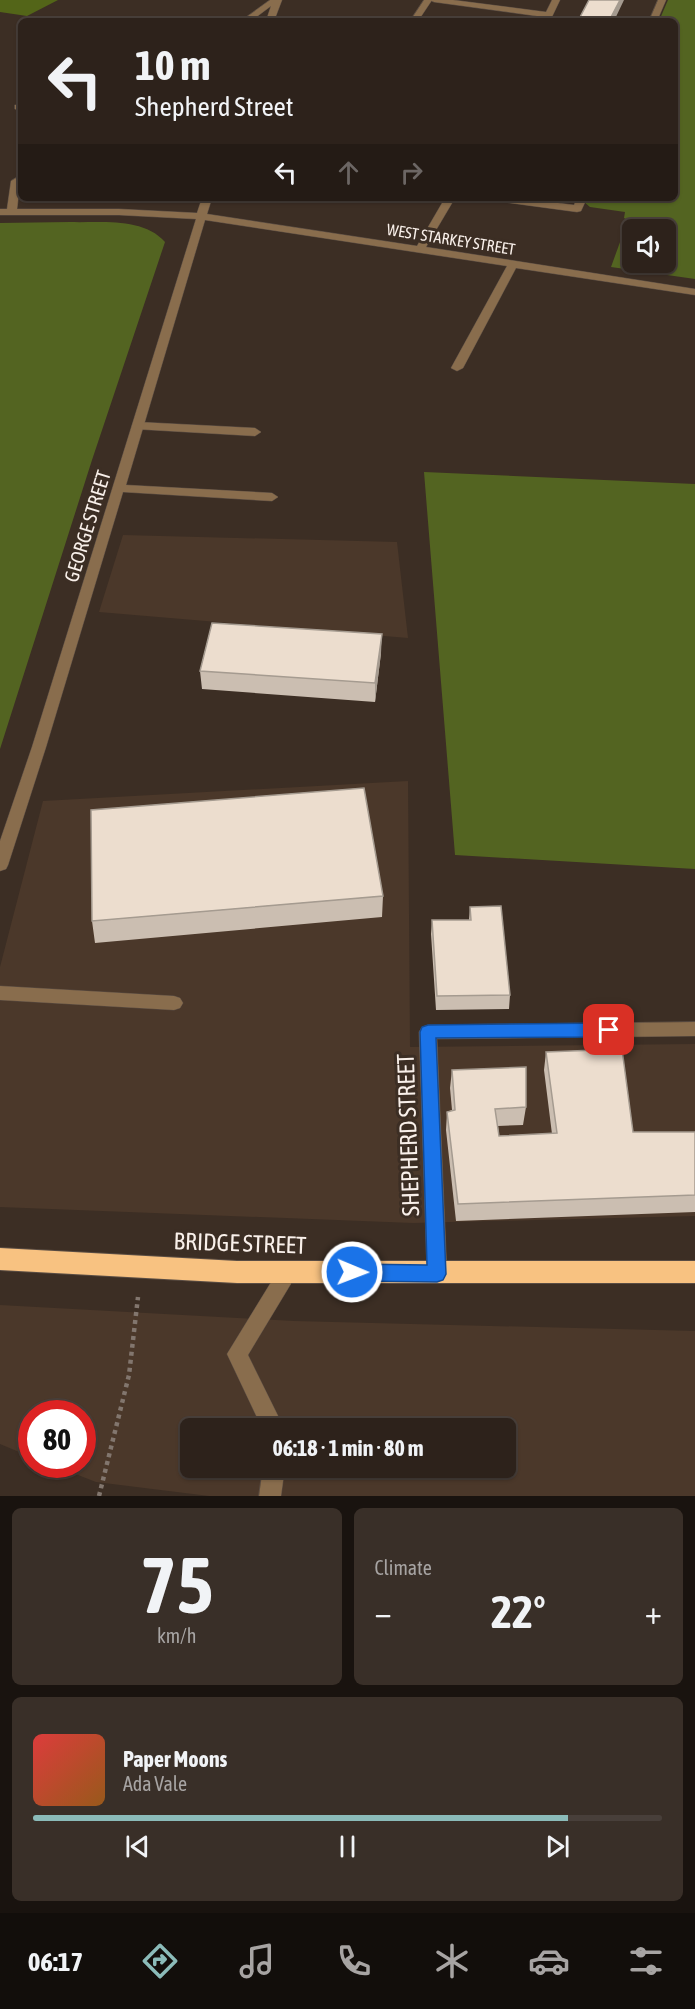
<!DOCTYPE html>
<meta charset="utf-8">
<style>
:root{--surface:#2d221b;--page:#392f28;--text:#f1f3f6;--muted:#a7a4a3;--line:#483f3a;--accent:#8bbbb9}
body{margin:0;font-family:"Asap Condensed",sans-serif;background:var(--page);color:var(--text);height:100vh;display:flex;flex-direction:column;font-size:22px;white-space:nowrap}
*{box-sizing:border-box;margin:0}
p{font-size:20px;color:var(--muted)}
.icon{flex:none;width:33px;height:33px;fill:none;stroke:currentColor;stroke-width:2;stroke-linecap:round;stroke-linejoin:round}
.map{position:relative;height:1496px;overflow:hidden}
.panel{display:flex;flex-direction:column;gap:12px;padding:12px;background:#19130f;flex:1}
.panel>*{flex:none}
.hud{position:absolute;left:18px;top:18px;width:660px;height:183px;border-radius:9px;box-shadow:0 2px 4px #0004,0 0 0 2px var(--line);background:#2d221b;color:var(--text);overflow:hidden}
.controls{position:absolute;left:622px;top:219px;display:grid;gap:12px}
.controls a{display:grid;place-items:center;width:54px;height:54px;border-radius:9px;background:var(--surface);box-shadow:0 2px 4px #0004,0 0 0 2px var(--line);font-size:30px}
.speed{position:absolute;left:18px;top:1400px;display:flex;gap:12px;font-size:30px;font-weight:700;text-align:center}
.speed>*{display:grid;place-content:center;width:78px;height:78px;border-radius:50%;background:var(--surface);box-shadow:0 2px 4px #0004,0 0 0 2px var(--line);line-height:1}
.speed .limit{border:9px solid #d22;background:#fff;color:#111}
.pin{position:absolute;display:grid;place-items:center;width:51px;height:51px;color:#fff;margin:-26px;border-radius:12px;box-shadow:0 3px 9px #0006}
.me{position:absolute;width:66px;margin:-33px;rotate:91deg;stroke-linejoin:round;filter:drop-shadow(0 0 4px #0008)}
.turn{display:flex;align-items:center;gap:21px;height:126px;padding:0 18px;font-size:27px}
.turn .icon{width:78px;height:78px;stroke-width:2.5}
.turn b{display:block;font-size:42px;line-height:51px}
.lanes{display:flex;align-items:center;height:57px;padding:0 18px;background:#0003;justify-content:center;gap:30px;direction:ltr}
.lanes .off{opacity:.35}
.big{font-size:45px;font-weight:700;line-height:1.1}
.panel .tile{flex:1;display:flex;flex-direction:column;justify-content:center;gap:9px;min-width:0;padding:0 21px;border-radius:9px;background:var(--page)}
.panel .dial{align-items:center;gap:0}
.dial b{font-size:78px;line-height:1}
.song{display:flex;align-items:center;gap:18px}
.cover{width:72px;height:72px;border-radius:9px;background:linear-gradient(135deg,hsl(0 70% 55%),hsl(30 70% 35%))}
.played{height:6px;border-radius:3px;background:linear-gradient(90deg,var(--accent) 85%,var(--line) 85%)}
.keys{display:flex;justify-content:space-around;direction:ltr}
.heat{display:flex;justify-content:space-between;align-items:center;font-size:33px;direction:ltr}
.panel .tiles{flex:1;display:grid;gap:12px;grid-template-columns:1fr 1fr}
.tile:last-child{grid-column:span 2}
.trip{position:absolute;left:180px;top:1418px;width:336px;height:60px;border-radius:9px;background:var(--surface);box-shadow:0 2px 4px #0004,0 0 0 2px var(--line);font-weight:700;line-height:60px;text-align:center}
.dock{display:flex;height:96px;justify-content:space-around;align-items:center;background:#120e0b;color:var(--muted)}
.dock .icon{width:42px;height:42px}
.dock .current{color:var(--accent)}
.dock b{font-size:27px;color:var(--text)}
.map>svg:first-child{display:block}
.built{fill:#4b382a;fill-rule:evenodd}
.green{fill:#536421;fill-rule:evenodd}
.forest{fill:#536518}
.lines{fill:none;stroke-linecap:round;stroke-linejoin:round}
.lane-casing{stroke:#5a4d44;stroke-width:1}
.street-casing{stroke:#5a4d44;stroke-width:1}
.highway-casing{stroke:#5a4d44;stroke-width:2}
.path{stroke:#82766e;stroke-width:4.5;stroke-dasharray:4 4;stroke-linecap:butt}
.lane{fill:#896d4d;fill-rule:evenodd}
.street{fill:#896d4d;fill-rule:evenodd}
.highway{fill:#f8c281;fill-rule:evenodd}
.wall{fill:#cbbeb1}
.shaded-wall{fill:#a59b90}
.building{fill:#ecddce;stroke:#a59b90;stroke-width:1.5}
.route{fill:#1a73e8;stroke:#114b97;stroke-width:1.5}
.labels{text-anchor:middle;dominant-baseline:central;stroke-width:6;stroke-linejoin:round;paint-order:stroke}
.far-street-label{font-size:16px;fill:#f9f0ea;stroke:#3c2e24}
.street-label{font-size:20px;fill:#f9f0ea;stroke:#3c2e24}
.near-street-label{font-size:24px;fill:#f9f0ea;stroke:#3c2e24}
</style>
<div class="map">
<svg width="695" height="1496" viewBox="0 0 695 1496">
<rect width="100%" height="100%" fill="#3c2e24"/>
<path class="built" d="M 123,535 L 397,542 L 408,638 L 99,612 Z
M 408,781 L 410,1047 L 695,1044 L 695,1216 L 413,1223 L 0,1207 L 0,967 L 43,801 Z
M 0,1305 L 294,1321 L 695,1331 L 695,1496 L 209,1496 L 96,1482 L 50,1464 L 82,1464 L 82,1413 L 32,1413 L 31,1457 L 0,1444 ZM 190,1428 L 506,1428 L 506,1467 L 190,1467 Z"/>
<path class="green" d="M 668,0 L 695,0 L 695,279 L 611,267 L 628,220 L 624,218 L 625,212 L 590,207 L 584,202 L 586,198 L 675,198 L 675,21 L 659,21 ZM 633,230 L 666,230 L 666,262 L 633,262 Z
M 70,222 C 101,223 143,217 165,242 L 92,460 L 0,749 L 0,223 Z
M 424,472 L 695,484 L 695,869 L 455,855 Z"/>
<path class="forest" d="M 0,0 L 58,0 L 27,16 L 0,12 Z"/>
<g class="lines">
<defs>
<path id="lane" d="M 424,0 L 432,0 L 418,21 L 410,21 Z
M 658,0 L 666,0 L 657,21 L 649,21 Z
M 491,198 L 518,198 L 574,205 L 577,198 L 587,198 L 581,211 L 577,212 L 496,201 Z
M 138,422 L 255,428 L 261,432 L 255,436 L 134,429 L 132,426 Z
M 0,986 L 174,996 L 180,998 L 183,1003 L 180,1008 L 174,1010 L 0,1000 Z
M 695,1022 L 695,1036 L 609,1037 L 603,1035 L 600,1030 L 603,1025 L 609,1023 Z
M 263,1467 L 285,1467 L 281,1496 L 259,1496 Z"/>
<path id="street" d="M 270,0 L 282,0 L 274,21 L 266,21 L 271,6 L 251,21 L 241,21 Z
M 430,0 L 453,0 L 546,12 L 552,0 L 560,0 L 550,21 L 542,21 L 544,17 L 434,2 Z
M 15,105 L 21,105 L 21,111 L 15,109 Z
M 21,175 L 17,209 L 119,209 L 197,213 L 202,198 L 212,198 L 207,214 L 417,246 L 445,198 L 455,198 L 426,247 L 695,289 L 695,295 L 516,268 L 463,368 L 457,371 L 451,368 L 507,266 L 205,220 L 126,485 L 272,493 L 278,497 L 272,501 L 123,492 L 46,747 L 8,865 L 6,869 L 0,871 L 0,841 L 32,747 L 196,219 L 119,215 L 0,215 L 0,209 L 7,209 L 11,181 Z
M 609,1023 L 615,1025 L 618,1030 L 615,1035 L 609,1037 L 437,1039 L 447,1274 L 444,1281 L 437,1283 L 430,1281 L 427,1274 L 419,1032 L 422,1027 L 428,1025 Z
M 288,1263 L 295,1266 L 298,1272 L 248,1355 L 284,1428 L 262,1428 L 227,1354 L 281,1266 Z"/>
<path id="highway" d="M 0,1248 L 237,1261 L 695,1261 L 695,1283 L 237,1283 L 0,1270 Z"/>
</defs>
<use href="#lane" class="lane-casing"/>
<use href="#street" class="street-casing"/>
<use href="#highway" class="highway-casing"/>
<path class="path" d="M 99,1496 L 129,1375 L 138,1297"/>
<use href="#lane" class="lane"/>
<use href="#street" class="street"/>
<use href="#highway" class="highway"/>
</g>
<path class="wall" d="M 381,653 L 375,702 L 202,689 L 200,671 Z
M 383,896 L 382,917 L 95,943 L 92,921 Z
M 470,907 L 510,995 L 509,1009 L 436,1010 L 431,934 L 432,920 L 469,920 Z
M 546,1052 L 633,1132 L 695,1132 L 695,1212 L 456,1221 L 446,1130 L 447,1112 L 452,1110 L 450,1088 L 452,1070 L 526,1107 L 523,1125 L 498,1126 L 499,1136 L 552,1134 L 544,1070 Z"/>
<path class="shaded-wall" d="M 620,0 L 624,0 L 614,21 L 609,21 Z
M 382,634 L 381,653 L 375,702 L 375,683 Z"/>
<path class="building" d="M 589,0 L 620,0 L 609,21 L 578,21 Z
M 212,623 L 382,634 L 375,683 L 200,671 Z
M 364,788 L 383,896 L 92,921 L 91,810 Z
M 501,906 L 510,995 L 437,996 L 432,920 L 471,920 L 470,907 Z
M 622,1049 L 633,1132 L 695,1132 L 695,1195 L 458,1204 L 447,1112 L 455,1110 L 452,1070 L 526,1067 L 526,1107 L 495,1109 L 499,1136 L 557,1133 L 546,1052 Z"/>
<path class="route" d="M 609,1023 L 614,1025 L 617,1030 L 614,1035 L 609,1037 L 436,1038 L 446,1274 L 443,1280 L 437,1282 L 352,1281 L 346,1278 L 343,1272 L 346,1267 L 352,1264 L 427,1265 L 420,1032 L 422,1027 L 428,1025 Z"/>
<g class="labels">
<g class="far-street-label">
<text transform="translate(451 239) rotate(9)">WEST STARKEY STREET</text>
</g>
<g class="street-label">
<text transform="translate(87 526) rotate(-73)">GEORGE STREET</text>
</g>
<g class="near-street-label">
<text transform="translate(408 1135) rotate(-92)">SHEPHERD STREET</text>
<text transform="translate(240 1243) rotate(2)">BRIDGE STREET</text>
</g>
</g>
</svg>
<div class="controls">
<a><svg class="icon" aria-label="sound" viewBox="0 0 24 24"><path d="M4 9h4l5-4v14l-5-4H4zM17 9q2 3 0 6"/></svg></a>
</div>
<div class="speed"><div class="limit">80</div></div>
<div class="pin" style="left:609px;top:1030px;background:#d93025"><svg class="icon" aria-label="arrive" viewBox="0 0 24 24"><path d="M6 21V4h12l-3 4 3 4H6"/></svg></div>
<svg class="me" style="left:352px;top:1272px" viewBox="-20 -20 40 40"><circle r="17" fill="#1a73e8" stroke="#fff" stroke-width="3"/><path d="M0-11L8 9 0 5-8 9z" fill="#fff"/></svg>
<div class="trip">06:18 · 1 min · 80 m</div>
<div class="hud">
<div class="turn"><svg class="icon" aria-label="left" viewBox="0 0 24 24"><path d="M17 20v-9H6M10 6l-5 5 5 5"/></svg><div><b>10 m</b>Shepherd Street</div></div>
<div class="lanes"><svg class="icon" aria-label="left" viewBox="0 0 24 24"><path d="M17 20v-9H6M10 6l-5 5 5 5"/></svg><svg class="icon off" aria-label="ahead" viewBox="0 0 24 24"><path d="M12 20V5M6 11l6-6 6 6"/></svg><svg class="icon off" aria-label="right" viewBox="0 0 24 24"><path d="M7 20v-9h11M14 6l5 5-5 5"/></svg></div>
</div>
</div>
<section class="panel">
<div class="tiles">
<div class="tile dial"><b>75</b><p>km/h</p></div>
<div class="tile"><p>Climate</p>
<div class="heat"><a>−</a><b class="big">22°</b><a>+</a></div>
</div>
<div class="tile">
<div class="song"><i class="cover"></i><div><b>Paper Moons</b><p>Ada Vale</p></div></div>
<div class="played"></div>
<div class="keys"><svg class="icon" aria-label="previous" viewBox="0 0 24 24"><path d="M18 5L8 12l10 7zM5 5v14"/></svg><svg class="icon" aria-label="pause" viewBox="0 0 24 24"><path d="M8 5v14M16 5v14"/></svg><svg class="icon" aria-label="next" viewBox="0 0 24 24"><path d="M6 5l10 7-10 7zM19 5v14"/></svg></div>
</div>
</div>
</section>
<nav class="dock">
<b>06:17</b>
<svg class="icon current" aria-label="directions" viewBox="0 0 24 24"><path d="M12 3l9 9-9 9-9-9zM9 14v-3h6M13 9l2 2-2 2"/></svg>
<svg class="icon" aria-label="music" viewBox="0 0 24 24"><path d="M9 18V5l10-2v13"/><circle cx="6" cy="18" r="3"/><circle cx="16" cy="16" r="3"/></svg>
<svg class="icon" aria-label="phone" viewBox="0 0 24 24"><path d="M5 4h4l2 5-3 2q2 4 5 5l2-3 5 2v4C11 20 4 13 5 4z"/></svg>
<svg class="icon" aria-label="climate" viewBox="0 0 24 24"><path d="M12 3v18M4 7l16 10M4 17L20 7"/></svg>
<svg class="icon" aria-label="car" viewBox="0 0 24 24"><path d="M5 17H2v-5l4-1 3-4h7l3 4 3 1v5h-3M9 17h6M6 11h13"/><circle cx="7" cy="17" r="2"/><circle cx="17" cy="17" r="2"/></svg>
<svg class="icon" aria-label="filters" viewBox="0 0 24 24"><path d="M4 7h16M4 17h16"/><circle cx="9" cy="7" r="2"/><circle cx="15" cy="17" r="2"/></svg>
</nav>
